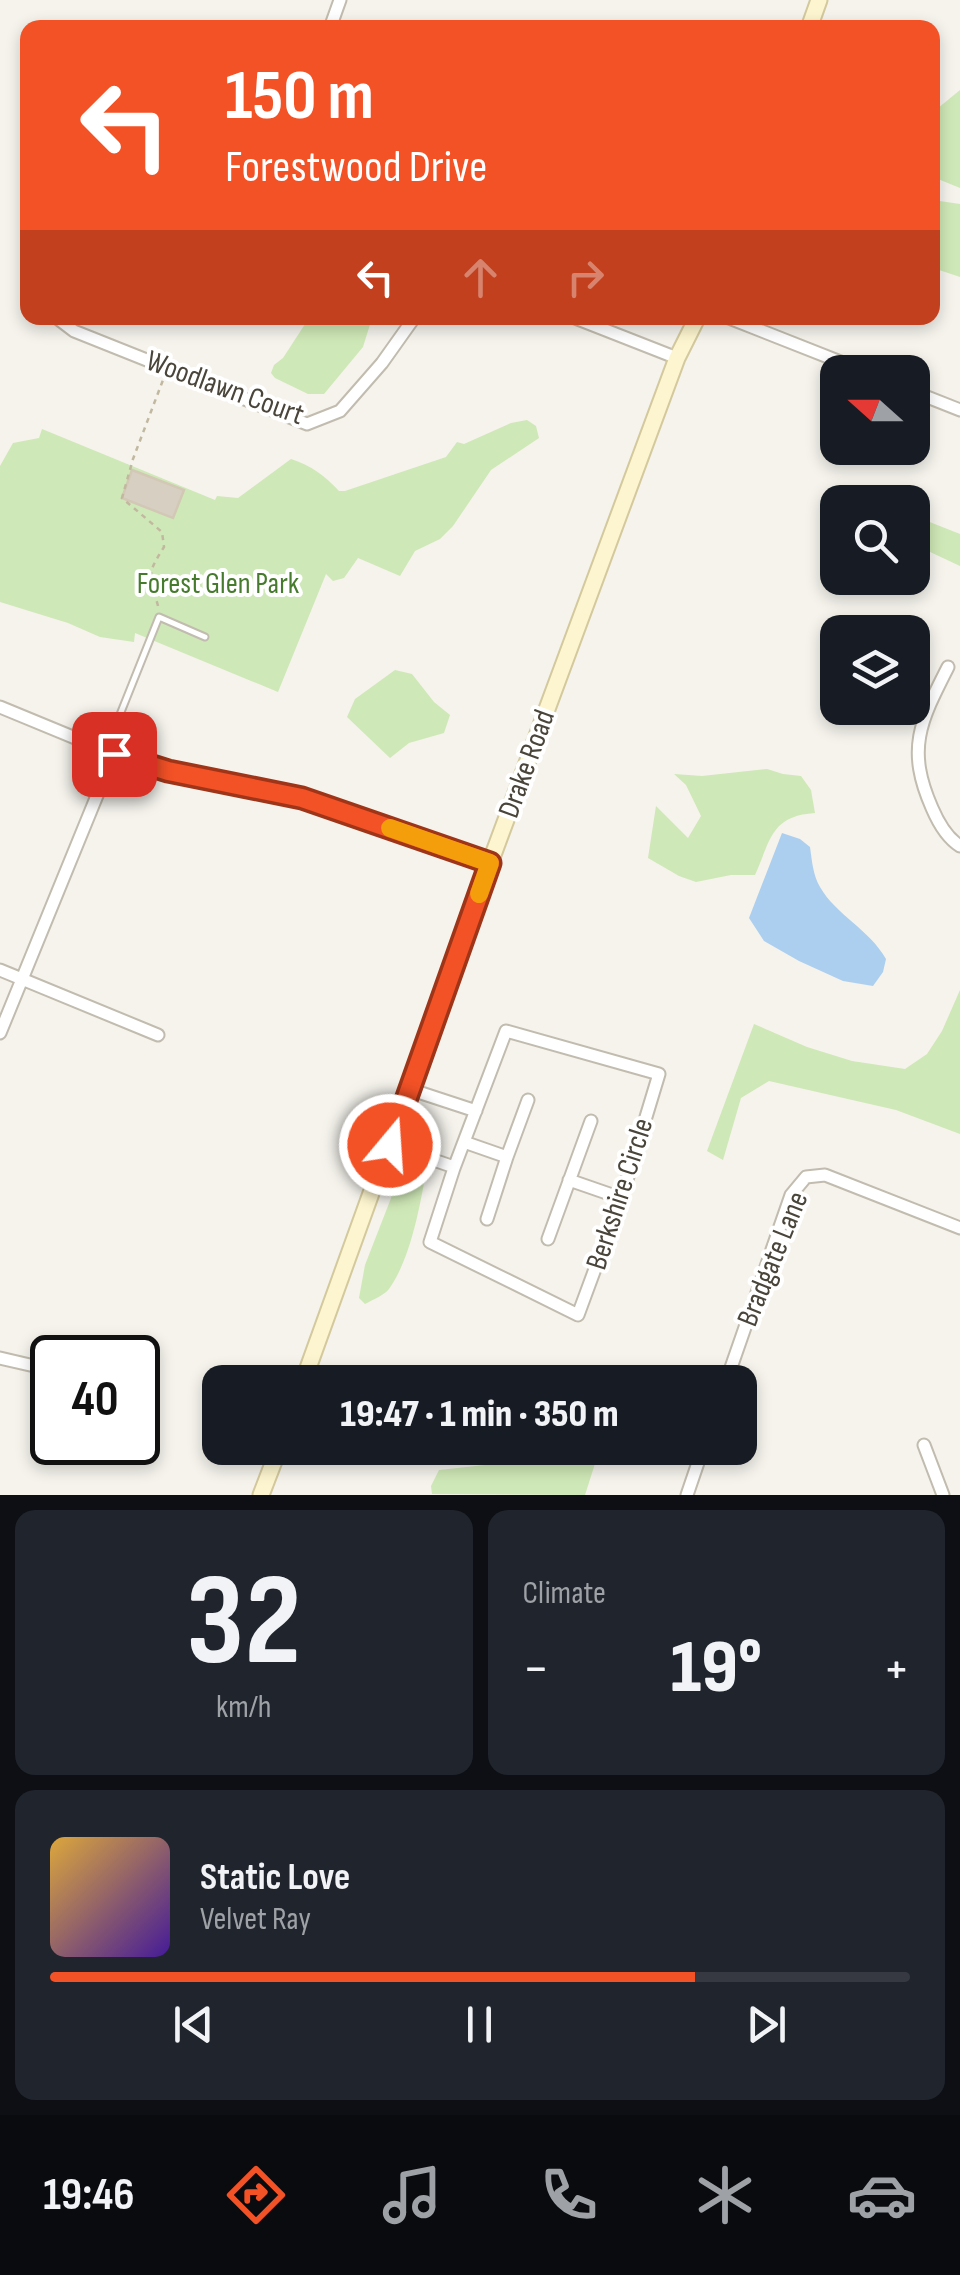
<!DOCTYPE html>
<meta charset="utf-8">
<style>
:root{--surface:#171b24;--page:#20242c;--text:#f1f3f6;--muted:#9ea1a6;--line:#363941;--accent:#f35126}
body{margin:0;font-family:"Sofia Sans Condensed",sans-serif;background:var(--page);color:var(--text);height:100vh;display:flex;flex-direction:column;font-size:38px;white-space:nowrap}
*{box-sizing:border-box;margin:0}
p{font-size:32px;color:var(--muted)}
.icon{flex:none;width:55px;height:55px;fill:none;stroke:currentColor;stroke-width:2;stroke-linecap:round;stroke-linejoin:round}
.map{position:relative;height:1495px;overflow:hidden}
.drawer{display:flex;flex-direction:column;gap:15px;padding:15px;background:#0d0f14;flex:1}
.drawer>*{flex:none}
.guide{position:absolute;left:20px;top:20px;width:920px;height:305px;border-radius:20px;box-shadow:0 5px 15px #0003;background:#f35126;color:#fff;overflow:hidden}
.needle{width:65px;rotate:291deg}
.controls{position:absolute;left:820px;top:355px;display:grid;gap:20px}
.controls a{display:grid;place-items:center;width:110px;height:110px;border-radius:20px;background:var(--surface);box-shadow:0 5px 15px #0003;font-size:50px}
.speed{position:absolute;left:30px;top:1335px;display:flex;gap:20px;font-size:50px;font-weight:700;text-align:center}
.speed>*{display:grid;place-content:center;width:130px;height:130px;border-radius:50%;background:var(--surface);box-shadow:0 5px 15px #0003;line-height:1}
.speed .limit{border:5px solid #111;border-radius:15px;background:#fff;color:#111}
.pin{position:absolute;display:grid;place-items:center;width:85px;height:85px;color:#fff;margin:-42px;border-radius:20px;box-shadow:0 5px 15px #0006}
.me{position:absolute;width:110px;margin:-55px;rotate:18deg;stroke-linejoin:round;filter:drop-shadow(0 0 8px #0008)}
.turn{display:flex;align-items:center;gap:35px;height:210px;padding:0 40px;font-size:45px}
.turn .icon{width:130px;height:130px;stroke-width:2.5}
.turn b{display:block;font-size:70px;line-height:85px}
.lanes{display:flex;align-items:center;height:95px;padding:0 40px;background:#0003;justify-content:center;gap:50px;direction:ltr}
.lanes .off{opacity:.35}
.big{font-size:75px;font-weight:800;line-height:1.1}
.drawer .tile{flex:1;display:flex;flex-direction:column;justify-content:center;gap:15px;min-width:0;padding:0 35px;border-radius:20px;background:var(--page)}
.drawer .dial{align-items:center;gap:0}
.dial b{font-size:130px;line-height:1}
.song{display:flex;align-items:center;gap:30px}
.cover{width:120px;height:120px;border-radius:15px;background:linear-gradient(135deg,hsl(40 70% 55%),hsl(260 70% 35%))}
.played{height:10px;border-radius:5px;background:linear-gradient(90deg,var(--accent) 75%,var(--line) 75%)}
.keys{display:flex;justify-content:space-around;direction:ltr}
.heat{display:flex;justify-content:space-between;align-items:center;font-size:55px;direction:ltr}
.drawer .tiles{flex:1;display:grid;gap:15px;grid-template-columns:1fr 1fr}
.tile:last-child{grid-column:span 2}
.trip{position:absolute;left:202px;top:1365px;width:555px;height:100px;border-radius:20px;background:var(--surface);box-shadow:0 5px 15px #0003;font-weight:800;line-height:100px;text-align:center}
.tab-bar{display:flex;height:160px;justify-content:space-around;align-items:center;background:#090b0e;color:var(--muted)}
.tab-bar .icon{width:70px;height:70px}
.tab-bar .selected{color:var(--accent)}
.tab-bar b{font-size:45px;color:var(--text)}
.map>svg:first-child{display:block}
.green{fill:#cfe8b7}
.water{fill:#accfef}
.building{fill:#d7d0c2;stroke:#d2c8b5;stroke-width:2.5}
.lines{fill:none;stroke-linecap:round;stroke-linejoin:round}
.lane-casing{stroke:#c1bcaf;stroke-width:9}
.street-casing{stroke:#c1bcaf;stroke-width:15}
.secondary-casing{stroke:#d3c99d;stroke-width:19}
.path{stroke:#c2b8a0;stroke-width:2.5;stroke-dasharray:5 5;stroke-linecap:butt}
.lane{stroke:#fff;stroke-width:5}
.street{stroke:#fff;stroke-width:11}
.secondary{stroke:#fdf5cf;stroke-width:15}
.route-casing{stroke:#9e3519;stroke-width:25}
.route{stroke:#f35126;stroke-width:18}
.slow{stroke:#f59e0b;stroke-width:18}
.labels{text-anchor:middle;dominant-baseline:central;stroke-width:8;stroke-linejoin:round;paint-order:stroke}
.street-label{font-size:30px;fill:#4a453a;stroke:#fff}
.park-label{font-size:30px;fill:#467b2d;stroke:#fff}
</style>
<div class="map">
<svg width="960" height="1495" viewBox="0 0 960 1495">
<rect width="100%" height="100%" fill="#f5f3ec"/>
<path class="green" d="M 960,90 L 960,188 L 933,177 L 932,113 Z
M 933,200 L 960,204 L 960,277 L 933,268 Z
M 309,318 L 372,318 L 363,347 L 324,394 L 308,394 L 275,378 L 271,373 L 274,365 L 283,358 Z
M 527,420 L 536,426 L 539,438 L 491,470 L 453,526 L 440,539 L 415,551 L 400,576 L 358,558 L 344,578 L 333,581 L 326,574 L 278,692 L 135,633 L 134,642 L 100,637 L 68,623 L 0,602 L 0,466 L 13,443 L 39,438 L 42,429 L 215,500 L 217,496 L 238,498 L 291,459 C 312,466 324,475 339,491 L 345,491 L 446,457 L 457,442 L 464,444 L 511,423 Z
M 912,515 L 960,534 L 960,566 L 913,544 Z
M 395,670 L 412,674 L 434,702 L 450,715 L 444,733 L 409,743 L 390,758 L 347,717 L 355,699 Z
M 767,769 L 783,774 L 801,776 L 811,790 L 815,813 C 771,816 771,839 755,875 L 731,875 L 696,882 L 679,876 L 648,858 L 656,806 L 688,838 L 701,816 L 686,785 L 674,774 L 702,776 Z
M 960,990 L 960,1134 L 896,1110 L 769,1081 L 741,1098 L 723,1160 L 707,1151 L 754,1024 L 807,1047 L 852,1061 L 905,1069 L 927,1054 L 942,1031 Z
M 418,1164 L 426,1172 C 420,1206 411,1256 391,1286 C 386,1295 374,1299 365,1304 L 359,1298 L 365,1265 L 402,1170 Z
M 502,1448 L 600,1448 L 585,1495 L 432,1494 L 431,1486 L 439,1470 L 485,1465 Z"/>
<path class="water" d="M 782,833 L 800,839 L 810,847 C 812,861 813,875 820,887 C 836,915 869,929 886,959 L 883,972 L 873,986 L 843,981 L 799,961 L 764,941 L 749,918 Z"/>
<path class="building" d="M 132,470 L 184,490 L 173,518 L 122,498 Z"/>
<g class="lines">
<defs>
<path id="lane" d="M 114,751 L 115,727 L 159,617 L 205,637"/>
<path id="street" d="M 330,28 L 340,0
M 57,318 L 74,331 L 307,424 L 340,411 L 382,363 L 414,318
M 575,318 L 677,358
M 729,318 L 866,372
M 912,391 L 960,410
M 948,667 C 920,722 906,749 932,808 C 938,822 947,838 960,846
M 0,707 L 114,754 L 168,771 L 302,798 L 490,863
M 0,970 L 158,1035
M 506,1031 L 659,1074 L 623,1193 L 578,1315 L 430,1242 L 454,1168 Z
M 0,1033 L 114,754
M 409,1089 L 476,1111
M 464,1142 L 507,1157 L 528,1100
M 390,1145 L 454,1167
M 569,1180 L 621,1198
M 487,1219 L 507,1157
M 548,1239 L 591,1121
M 0,1358 L 30,1365
M 726,1382 L 791,1195 L 806,1177 L 825,1175 L 960,1228
M 924,1445 L 943,1495
M 687,1495 L 703,1448"/>
<path id="secondary" d="M 809,28 L 819,0
M 303,1382 L 490,863 L 677,358 L 697,318
M 261,1495 L 279,1448"/>
</defs>
<use href="#lane" class="lane-casing"/>
<use href="#street" class="street-casing"/>
<use href="#secondary" class="secondary-casing"/>
<path class="path" d="M 158,606 C 150,574 145,577 164,547 L 162,532 L 122,498 L 133,459 L 163,380"/>
<use href="#lane" class="lane"/>
<use href="#street" class="street"/>
<use href="#secondary" class="secondary"/>
</g>
<g class="lines">
<defs>
<path id="route" d="M 114,754 L 168,771 L 302,798 L 490,863 L 390,1145"/>
</defs>
<use href="#route" class="route-casing"/>
<use href="#route" class="route"/>
<path class="slow" d="M 390,828 L 490,863 L 479,894"/>
</g>
<g class="labels">
<g class="street-label">
<text transform="translate(225 388) rotate(20)">Woodlawn Court</text>
<text transform="translate(527 764) rotate(-70)">Drake Road</text>
<text transform="translate(620 1194) rotate(-72)">Berkshire Circle</text>
<text transform="translate(773 1259) rotate(-68)">Bradgate Lane</text>
</g>
<g class="park-label">
<text x="218" y="584">Forest Glen Park</text>
</g>
</g>
</svg>
<div class="controls">
<a><svg class="needle" viewBox="-14 -14 28 28"><path d="M0-13l5 13h-10z" fill="#e53935"/><path d="M0 13l5-13h-10z" fill="#9ea1a6"/></svg></a>
<a><svg class="icon" aria-label="search" viewBox="0 0 24 24"><circle cx="10" cy="10" r="6"/><path d="M15 15l6 6"/></svg></a>
<a><svg class="icon" aria-label="layers" viewBox="0 0 24 24"><path d="M12 4l9 5-9 5-9-5zM3 14l9 5 9-5"/></svg></a>
</div>
<div class="speed"><div class="limit">40</div></div>
<div class="pin" style="left:114px;top:754px;background:#d93025"><svg class="icon" aria-label="arrive" viewBox="0 0 24 24"><path d="M6 21V4h12l-3 4 3 4H6"/></svg></div>
<svg class="me" style="left:390px;top:1145px" viewBox="-20 -20 40 40"><circle r="17" fill="#f35126" stroke="#fff" stroke-width="3"/><path d="M0-11L8 9 0 5-8 9z" fill="#fff"/></svg>
<div class="trip">19:47 · 1 min · 350 m</div>
<div class="guide">
<div class="turn"><svg class="icon" aria-label="left" viewBox="0 0 24 24"><path d="M17 20v-9H6M10 6l-5 5 5 5"/></svg><div><b>150 m</b>Forestwood Drive</div></div>
<div class="lanes"><svg class="icon" aria-label="left" viewBox="0 0 24 24"><path d="M17 20v-9H6M10 6l-5 5 5 5"/></svg><svg class="icon off" aria-label="ahead" viewBox="0 0 24 24"><path d="M12 20V5M6 11l6-6 6 6"/></svg><svg class="icon off" aria-label="right" viewBox="0 0 24 24"><path d="M7 20v-9h11M14 6l5 5-5 5"/></svg></div>
</div>
</div>
<section class="drawer">
<div class="tiles">
<div class="tile dial"><b>32</b><p>km/h</p></div>
<div class="tile"><p>Climate</p>
<div class="heat"><a>−</a><b class="big">19°</b><a>+</a></div>
</div>
<div class="tile">
<div class="song"><i class="cover"></i><div><b>Static Love</b><p>Velvet Ray</p></div></div>
<div class="played"></div>
<div class="keys"><svg class="icon" aria-label="previous" viewBox="0 0 24 24"><path d="M18 5L8 12l10 7zM5 5v14"/></svg><svg class="icon" aria-label="pause" viewBox="0 0 24 24"><path d="M8 5v14M16 5v14"/></svg><svg class="icon" aria-label="next" viewBox="0 0 24 24"><path d="M6 5l10 7-10 7zM19 5v14"/></svg></div>
</div>
</div>
</section>
<nav class="tab-bar">
<b>19:46</b>
<svg class="icon selected" aria-label="directions" viewBox="0 0 24 24"><path d="M12 3l9 9-9 9-9-9zM9 14v-3h6M13 9l2 2-2 2"/></svg>
<svg class="icon" aria-label="music" viewBox="0 0 24 24"><path d="M9 18V5l10-2v13"/><circle cx="6" cy="18" r="3"/><circle cx="16" cy="16" r="3"/></svg>
<svg class="icon" aria-label="phone" viewBox="0 0 24 24"><path d="M5 4h4l2 5-3 2q2 4 5 5l2-3 5 2v4C11 20 4 13 5 4z"/></svg>
<svg class="icon" aria-label="climate" viewBox="0 0 24 24"><path d="M12 3v18M4 7l16 10M4 17L20 7"/></svg>
<svg class="icon" aria-label="car" viewBox="0 0 24 24"><path d="M5 17H2v-5l4-1 3-4h7l3 4 3 1v5h-3M9 17h6M6 11h13"/><circle cx="7" cy="17" r="2"/><circle cx="17" cy="17" r="2"/></svg>
</nav>
